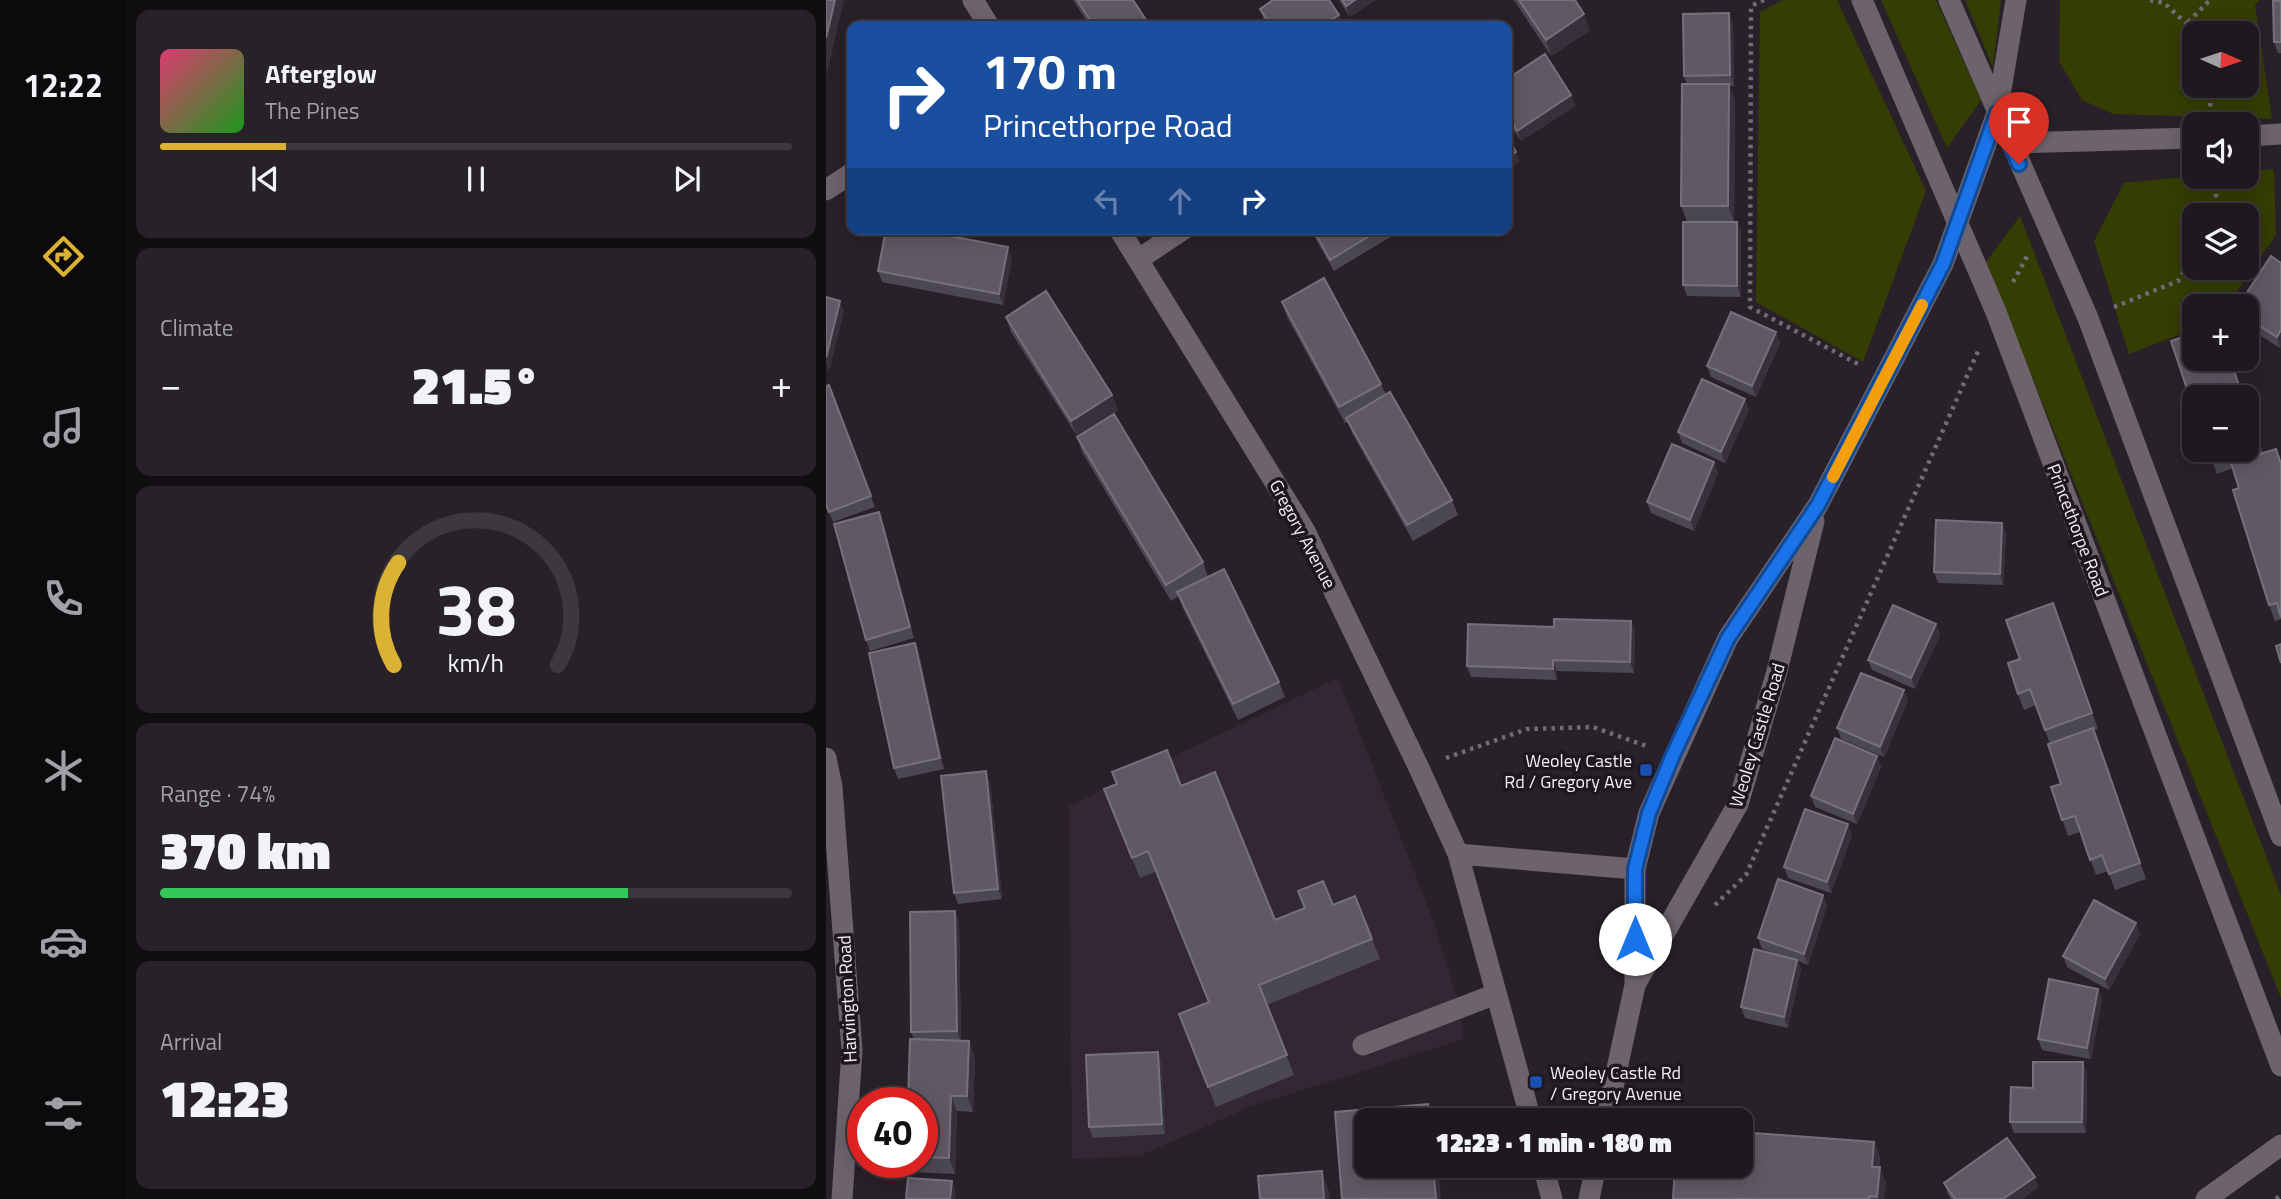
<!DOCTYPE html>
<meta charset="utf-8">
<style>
:root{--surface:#1f191f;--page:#272228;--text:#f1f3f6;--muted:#a1a0a4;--line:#3c383d;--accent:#dbb233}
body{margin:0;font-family:"Titillium Web",sans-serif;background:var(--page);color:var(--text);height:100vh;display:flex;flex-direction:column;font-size:26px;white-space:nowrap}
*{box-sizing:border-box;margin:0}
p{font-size:23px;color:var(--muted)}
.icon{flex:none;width:38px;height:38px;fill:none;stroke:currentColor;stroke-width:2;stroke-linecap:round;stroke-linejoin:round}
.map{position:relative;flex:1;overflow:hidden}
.side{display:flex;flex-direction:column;gap:10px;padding:10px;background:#110e11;width:700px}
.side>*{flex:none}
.banner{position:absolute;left:21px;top:21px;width:665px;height:214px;border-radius:14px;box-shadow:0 4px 18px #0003,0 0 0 2px var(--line);background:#1a4fa0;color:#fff;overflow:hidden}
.needle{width:46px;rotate:93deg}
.tools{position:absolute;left:1356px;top:21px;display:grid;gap:14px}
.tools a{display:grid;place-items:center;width:77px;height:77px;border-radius:14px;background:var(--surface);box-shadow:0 4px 18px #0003,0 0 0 2px var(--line);font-size:35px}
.speed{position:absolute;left:21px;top:1087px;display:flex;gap:14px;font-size:35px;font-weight:700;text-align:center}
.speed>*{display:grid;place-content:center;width:91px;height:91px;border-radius:50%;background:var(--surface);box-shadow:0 4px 18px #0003,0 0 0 2px var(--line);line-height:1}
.speed .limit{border:10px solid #d22;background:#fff;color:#111}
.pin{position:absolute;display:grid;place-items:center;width:60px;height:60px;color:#fff;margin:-72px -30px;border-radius:50% 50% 50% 0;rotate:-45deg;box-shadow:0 0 7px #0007}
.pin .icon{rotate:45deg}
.me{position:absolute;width:77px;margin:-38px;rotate:0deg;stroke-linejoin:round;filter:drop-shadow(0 0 5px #0008)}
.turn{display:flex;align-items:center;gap:24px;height:147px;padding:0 21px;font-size:32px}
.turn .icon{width:91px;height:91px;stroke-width:2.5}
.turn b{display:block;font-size:49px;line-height:60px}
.lanes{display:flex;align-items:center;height:66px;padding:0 21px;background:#0003;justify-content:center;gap:35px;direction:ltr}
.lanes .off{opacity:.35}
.big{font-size:52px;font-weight:800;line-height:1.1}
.side .widget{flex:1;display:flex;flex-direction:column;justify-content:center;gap:10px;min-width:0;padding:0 24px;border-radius:14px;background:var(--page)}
.side .dial{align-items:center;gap:0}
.dial svg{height:182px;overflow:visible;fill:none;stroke:var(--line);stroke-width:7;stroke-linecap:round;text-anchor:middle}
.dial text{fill:var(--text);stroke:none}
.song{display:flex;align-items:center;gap:21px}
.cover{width:84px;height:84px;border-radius:10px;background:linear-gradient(135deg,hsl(340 70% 55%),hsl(120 70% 35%))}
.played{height:7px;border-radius:4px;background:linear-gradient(90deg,var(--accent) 20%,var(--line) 20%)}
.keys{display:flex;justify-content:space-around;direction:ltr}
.heat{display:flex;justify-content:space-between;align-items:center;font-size:38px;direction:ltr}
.charge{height:10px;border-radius:5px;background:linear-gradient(90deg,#34c759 74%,var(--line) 0)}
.trip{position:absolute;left:528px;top:1108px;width:399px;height:70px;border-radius:14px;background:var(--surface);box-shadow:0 4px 18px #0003,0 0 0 2px var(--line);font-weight:800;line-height:70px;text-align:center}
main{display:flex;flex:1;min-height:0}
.tabs{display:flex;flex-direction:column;width:126px;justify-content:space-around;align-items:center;background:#0c0a0c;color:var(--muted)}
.tabs .icon{width:49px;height:49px}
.tabs .selected{color:var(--accent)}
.tabs b{font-size:32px;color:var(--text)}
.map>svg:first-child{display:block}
.built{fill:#342734}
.green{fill:#343d02;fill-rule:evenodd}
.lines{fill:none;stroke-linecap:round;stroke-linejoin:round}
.path{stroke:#726b72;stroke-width:4.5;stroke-dasharray:3.5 5;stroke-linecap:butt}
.lane{stroke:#6d636c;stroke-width:21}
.street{stroke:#6d636c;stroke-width:21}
.secondary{stroke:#6d636c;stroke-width:21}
.wall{fill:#4c4853}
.shaded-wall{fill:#36313b}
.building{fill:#5e5964;stroke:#75717b;stroke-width:2}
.route-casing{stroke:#114b97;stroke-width:18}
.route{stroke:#1a73e8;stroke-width:12}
.slow{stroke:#f59e0b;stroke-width:12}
.transit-dot{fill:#1a4fb4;stroke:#1f171f;stroke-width:2.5}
.labels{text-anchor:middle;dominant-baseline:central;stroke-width:7;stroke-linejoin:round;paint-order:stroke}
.street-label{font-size:18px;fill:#f4eef4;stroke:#1f171f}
.poi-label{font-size:18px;fill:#f4eef4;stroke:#1f171f;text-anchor:end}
</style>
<main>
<nav class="tabs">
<b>12:22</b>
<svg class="icon selected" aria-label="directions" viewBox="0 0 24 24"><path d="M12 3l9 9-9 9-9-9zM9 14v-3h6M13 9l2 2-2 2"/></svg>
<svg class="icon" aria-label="music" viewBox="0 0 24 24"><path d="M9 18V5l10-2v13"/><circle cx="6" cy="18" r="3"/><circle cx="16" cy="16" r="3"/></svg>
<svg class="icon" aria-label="phone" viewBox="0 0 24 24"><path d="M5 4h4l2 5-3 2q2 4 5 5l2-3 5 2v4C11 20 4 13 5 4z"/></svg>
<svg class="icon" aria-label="climate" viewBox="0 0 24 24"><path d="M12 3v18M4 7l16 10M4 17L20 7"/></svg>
<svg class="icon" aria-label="car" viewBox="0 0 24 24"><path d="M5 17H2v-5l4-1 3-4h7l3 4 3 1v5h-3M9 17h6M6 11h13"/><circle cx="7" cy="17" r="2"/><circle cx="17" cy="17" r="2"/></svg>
<svg class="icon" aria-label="filters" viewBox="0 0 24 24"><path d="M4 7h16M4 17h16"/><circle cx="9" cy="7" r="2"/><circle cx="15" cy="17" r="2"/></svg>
</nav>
<section class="side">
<div class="widget">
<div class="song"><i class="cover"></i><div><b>Afterglow</b><p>The Pines</p></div></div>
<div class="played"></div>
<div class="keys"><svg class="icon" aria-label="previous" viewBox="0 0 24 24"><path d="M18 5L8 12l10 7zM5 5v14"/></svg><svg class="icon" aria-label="pause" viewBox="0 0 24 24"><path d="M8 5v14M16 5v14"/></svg><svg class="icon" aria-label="next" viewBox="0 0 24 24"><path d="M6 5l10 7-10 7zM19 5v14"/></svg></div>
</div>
<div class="widget"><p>Climate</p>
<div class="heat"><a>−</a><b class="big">21.5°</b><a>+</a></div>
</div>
<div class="widget dial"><svg viewBox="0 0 100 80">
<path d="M14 69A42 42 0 1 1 86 69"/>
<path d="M14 69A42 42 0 0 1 16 24" stroke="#dbb233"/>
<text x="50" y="56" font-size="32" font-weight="700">38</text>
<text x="50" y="72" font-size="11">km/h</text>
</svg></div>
<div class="widget"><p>Range · 74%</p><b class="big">370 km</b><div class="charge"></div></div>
<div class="widget"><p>Arrival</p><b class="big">12:23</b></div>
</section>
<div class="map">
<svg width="1455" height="1199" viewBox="0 0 1455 1199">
<rect width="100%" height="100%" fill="#292129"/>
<path class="built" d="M 512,678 L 609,925 L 634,1009 L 638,1039 L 423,1107 L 314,1156 L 246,1159 L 243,806 Z"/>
<path class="green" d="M 957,0 L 1011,0 L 1100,191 L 1037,362 L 930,302 L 934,12 Z
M 1055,0 L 1110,0 L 1155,100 L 1121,148 Z
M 1139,0 L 1175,0 L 1167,67 Z
M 1234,0 L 1434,0 L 1429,5 L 1446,119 L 1287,114 L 1256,100 L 1233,61 ZM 1421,33 L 1421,86 L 1368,86 L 1368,33 Z
M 1448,169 L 1450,235 L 1401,306 L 1368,306 L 1368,329 L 1303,354 L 1268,241 L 1298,183 L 1368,176 L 1421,177 L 1421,171 ZM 1421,215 L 1421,268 L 1368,268 L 1368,215 Z
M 1194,216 L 1455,895 L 1455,998 L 1160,262 Z"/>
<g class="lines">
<path class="path" d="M 938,0 L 925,6 L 924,307 L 1034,365
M 1324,0 L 1338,3 L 1371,33
M 1362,22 L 1384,0
M 1383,86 L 1385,116
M 1389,177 L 1391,215
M 1187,282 L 1203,253
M 1288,307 L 1352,281 L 1368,254
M 620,758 L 701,729 L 767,727 L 823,747
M 889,905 L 920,875 L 1153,349
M 1450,1199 L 1455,1195"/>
<path class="lane" d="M 537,1045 L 670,994"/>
<path class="street" d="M 147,0 L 163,26
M 1036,0 L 1170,312 L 1455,1066
M 1123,0 L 1262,318 L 1455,836
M 1421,136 L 1455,134
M 1185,143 L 1368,138
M 0,190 L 26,173
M 293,229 L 479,531 L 593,768 L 632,854 L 705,1120
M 313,259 L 358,229
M 0,758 L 6,787 L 26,1050 L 16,1199
M 632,854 L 809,869
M 717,1166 L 726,1199"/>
<path class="secondary" d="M 810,983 L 912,804 L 950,675 L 988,521
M 780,1120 L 809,985 L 809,869 L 823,813 L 902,638 L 992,505 L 1117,264 L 1171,113 L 1190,0
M 763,1199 L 770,1166
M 1380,1199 L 1455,1145"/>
</g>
<path class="wall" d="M 247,0 L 307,0 L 324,26 L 264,26 Z
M 513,0 L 549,0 L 524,17 Z
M 688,0 L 749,0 L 764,30 L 725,56 Z
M 1455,1 L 1455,53 L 1452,53 L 1448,42 Z
M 434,9 L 513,15 L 517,26 L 442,26 L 438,20 Z
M 907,24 L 908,86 L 903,86 L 909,100 L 908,221 L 861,221 L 855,206 L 861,84 L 858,76 Z
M 681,79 L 745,95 L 749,106 L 695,141 L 681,120 Z
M 911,222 L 915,233 L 915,297 L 861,296 L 857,285 Z
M 484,229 L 564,229 L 566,236 L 508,271 Z
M 576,229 L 586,229 L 579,233 Z
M 186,258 L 177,305 L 56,282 L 52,271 Z
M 1455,263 L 1455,347 L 1454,348 L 1421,327 L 1421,306 Z
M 456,302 L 555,384 L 560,395 L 626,500 L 632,515 L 587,541 L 526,433 L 522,421 L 519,423 L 461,317 Z
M 180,317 L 286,395 L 292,411 L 259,431 L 377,562 L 382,577 L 453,682 L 459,697 L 412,720 L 357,608 L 353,596 L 345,601 L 256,452 L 251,436 L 185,332 Z
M 954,343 L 930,397 L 885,377 L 881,366 Z
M 3,385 L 49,507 L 7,522 L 0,505 Z
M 919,399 L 923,410 L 899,463 L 856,443 L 852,432 Z
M 1421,408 L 1437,453 L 1455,461 L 1455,619 L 1449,621 L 1443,605 L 1413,488 L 1407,468 L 1391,474 L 1382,450 L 1421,450 Z
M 888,462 L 892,473 L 868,531 L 825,513 L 821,502 Z
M 57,523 L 88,638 L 44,651 L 40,640 Z
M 1180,533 L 1177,585 L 1112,583 L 1108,572 Z
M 1227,603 L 1272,729 L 1268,730 L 1320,879 L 1289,890 L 1282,871 L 1270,875 L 1254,832 L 1242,836 L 1225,787 L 1235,784 L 1224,744 L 1210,705 L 1198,710 L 1192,694 L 1194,659 Z
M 805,621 L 809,632 L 808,673 L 731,671 L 731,680 L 645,677 L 641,666 L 728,627 Z
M 1110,624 L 1114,635 L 1089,689 L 1046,670 L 1042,660 Z
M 93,654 L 118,769 L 72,779 L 68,768 Z
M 1078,690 L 1082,701 L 1058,757 L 1015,739 L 1011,728 Z
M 1051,756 L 1055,767 L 1031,824 L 989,807 L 985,796 Z
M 164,782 L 176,899 L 132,904 L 128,893 Z
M 355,786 L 449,920 L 479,908 L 472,891 L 507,905 L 546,939 L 554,959 L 441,1005 L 468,1075 L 390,1107 L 353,1014 L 382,1002 L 329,872 L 314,878 L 278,789 Z
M 1022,824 L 1026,835 L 1005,893 L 962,878 L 958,867 Z
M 997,895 L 1001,906 L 982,965 L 972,961 L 975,970 L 962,1028 L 919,1018 L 915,1007 L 957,956 L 936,949 L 932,938 Z
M 133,922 L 135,1040 L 149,1056 L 147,1112 L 131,1111 L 129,1174 L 87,1172 L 83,1162 L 96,1162 L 96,1102 L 88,1039 L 85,1032 Z
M 1314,934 L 1283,990 L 1241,967 L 1237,956 Z
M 1272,989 L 1276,1000 L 1265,1059 L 1216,1050 L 1212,1039 Z
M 1257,1062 L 1261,1073 L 1260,1133 L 1188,1133 L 1184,1122 L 1207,1088 Z
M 336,1063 L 339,1134 L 267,1138 L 263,1127 Z
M 1048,1142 L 1054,1158 L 1053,1167 L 1060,1183 L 1058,1199 L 847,1199 Z
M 1209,1177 L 1212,1187 L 1196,1199 L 1125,1199 L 1122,1194 L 1118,1183 Z"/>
<path class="shaded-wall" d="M 9,0 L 18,0 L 0,78 L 0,38 Z
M 529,0 L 549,0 L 524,17 L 520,6 Z
M 903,13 L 907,24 L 908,86 L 904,75 Z
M 758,14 L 764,30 L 725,56 L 720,40 Z
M 513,15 L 517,26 L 495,26 Z
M 903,84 L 909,100 L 908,221 L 902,206 Z
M 745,95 L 749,106 L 695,141 L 691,131 Z
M 690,152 L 694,162 L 681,171 L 681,158 Z
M 911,222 L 915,233 L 915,297 L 911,286 Z
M 182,247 L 186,258 L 177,305 L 173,294 Z
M 14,301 L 18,312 L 3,372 L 0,364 L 0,358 Z
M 1455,330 L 1455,347 L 1454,348 L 1451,337 Z
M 950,332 L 954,343 L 930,397 L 926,386 Z
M 286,395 L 292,411 L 251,436 L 245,421 Z
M 919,399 L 923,410 L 899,463 L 895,452 Z
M 888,462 L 892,473 L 868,531 L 864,520 Z
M 53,512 L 57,523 L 88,638 L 84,627 Z
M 1176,523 L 1180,533 L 1177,585 L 1174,574 Z
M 805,621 L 809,632 L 808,673 L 804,662 Z
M 1110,624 L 1114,635 L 1089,689 L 1085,678 Z
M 89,643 L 93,654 L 118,769 L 114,758 Z
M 727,660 L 731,671 L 731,680 L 727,669 Z
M 1078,690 L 1082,701 L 1058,757 L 1054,747 Z
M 1051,756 L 1055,767 L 1031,824 L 1027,814 Z
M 160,771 L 164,782 L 176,899 L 172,889 Z
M 1022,824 L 1026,835 L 1005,893 L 1001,882 Z
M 997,895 L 1001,906 L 982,965 L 978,954 Z
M 129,911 L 133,922 L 135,1042 L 131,1031 Z
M 1310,923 L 1314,934 L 1283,990 L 1279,979 Z
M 971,960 L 975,970 L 962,1028 L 958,1017 Z
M 1272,989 L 1276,1000 L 1265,1059 L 1261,1048 Z
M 143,1041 L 149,1056 L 147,1112 L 141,1096 Z
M 332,1052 L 336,1063 L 339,1134 L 336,1124 Z
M 1257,1062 L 1261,1073 L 1260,1133 L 1256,1122 Z
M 125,1096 L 131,1111 L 129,1174 L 123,1158 Z
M 602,1104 L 608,1120 L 603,1120 Z
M 1048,1142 L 1054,1158 L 1052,1182 L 1046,1167 Z
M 607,1166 L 613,1166 L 615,1199 L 610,1199 Z
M 1054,1167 L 1060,1183 L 1058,1199 L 1052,1199 L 1051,1197 Z
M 496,1171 L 503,1191 L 504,1199 L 498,1199 Z
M 1209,1177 L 1212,1187 L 1196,1199 L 1177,1199 Z
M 126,1181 L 130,1192 L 129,1199 L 124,1199 Z"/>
<path class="building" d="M 0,0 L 9,0 L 0,38 Z
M 251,0 L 307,0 L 324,26 L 268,26 Z
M 447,0 L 503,0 L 513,15 L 495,26 L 445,26 L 434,9 Z
M 516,0 L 529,0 L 520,6 Z
M 693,0 L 749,0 L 758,14 L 720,40 Z
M 1447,1 L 1455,1 L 1455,42 L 1448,42 Z
M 903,13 L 904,75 L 858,76 L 857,14 Z
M 430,20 L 433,26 L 419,26 Z
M 719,54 L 745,95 L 691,131 L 681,115 L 681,79 Z
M 856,84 L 903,84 L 902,206 L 855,206 Z
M 681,136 L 690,152 L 681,158 Z
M 857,222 L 911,222 L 911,286 L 857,285 Z
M 60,229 L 87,229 L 182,247 L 173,294 L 52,271 Z
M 487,229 L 555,229 L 504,260 Z
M 1445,256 L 1455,263 L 1455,330 L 1451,337 L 1421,318 L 1421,306 L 1412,306 Z
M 498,278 L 555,384 L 513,407 L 456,302 Z
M 220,291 L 286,395 L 245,421 L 180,317 Z
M 0,297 L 14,301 L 0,358 Z
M 905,312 L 950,332 L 926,386 L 881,366 Z
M 1368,333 L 1368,359 L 1404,359 L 1417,397 L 1368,397 L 1368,410 L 1345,341 Z
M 876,379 L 919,399 L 895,452 L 852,432 Z
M 3,385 L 45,496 L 3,512 L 0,505 L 0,386 Z
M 564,392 L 626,500 L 581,525 L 520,418 Z
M 1421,409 L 1432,441 L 1421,445 Z
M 288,414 L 377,562 L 340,585 L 251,437 Z
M 846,444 L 888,462 L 864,520 L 821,502 Z
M 1450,449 L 1455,464 L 1455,617 L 1451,603 L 1443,605 L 1407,490 L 1413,488 L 1405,463 Z
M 1382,450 L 1409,450 L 1385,458 Z
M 53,512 L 84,627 L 40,640 L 8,524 Z
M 1110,520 L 1176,523 L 1174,574 L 1108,572 Z
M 398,569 L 453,682 L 407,704 L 351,592 Z
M 1227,603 L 1266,713 L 1219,730 L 1204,689 L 1192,694 L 1182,663 L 1194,659 L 1180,620 Z
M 1067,605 L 1110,624 L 1085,678 L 1042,660 Z
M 728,619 L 805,621 L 804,662 L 727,660 L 727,669 L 641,666 L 642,624 L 728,627 Z
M 89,643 L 114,758 L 68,768 L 43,653 Z
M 1455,644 L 1455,663 L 1450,646 Z
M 1035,673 L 1078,690 L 1054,747 L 1011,728 Z
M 1267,728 L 1314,863 L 1283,874 L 1276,855 L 1264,860 L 1249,816 L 1236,820 L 1225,787 L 1235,784 L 1222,744 Z
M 1009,738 L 1051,756 L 1027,814 L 985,796 Z
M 341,750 L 355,786 L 389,772 L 449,920 L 479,908 L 472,891 L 497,881 L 507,905 L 529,896 L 546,939 L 433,985 L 461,1055 L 382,1087 L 353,1014 L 383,1002 L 322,851 L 306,858 L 278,789 L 291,784 L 286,772 Z
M 160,771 L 172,889 L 128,893 L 115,776 Z
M 979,809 L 1022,824 L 1001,882 L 958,867 Z
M 952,879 L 997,895 L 978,954 L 932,938 Z
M 1268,900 L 1310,923 L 1279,979 L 1237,956 Z
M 129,911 L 131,1031 L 85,1032 L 84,912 Z
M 928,949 L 971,960 L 958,1017 L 915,1007 Z
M 1223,979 L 1272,989 L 1261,1048 L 1212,1039 Z
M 84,1039 L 143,1041 L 141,1096 L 125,1096 L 123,1158 L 96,1157 L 96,1102 L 82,1102 Z
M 332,1052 L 336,1124 L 263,1127 L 260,1055 Z
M 1207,1062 L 1257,1062 L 1256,1122 L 1184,1122 L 1185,1087 L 1207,1088 Z
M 602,1104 L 603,1120 L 541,1120 L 541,1166 L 607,1166 L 610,1199 L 516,1199 L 509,1112 Z
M 915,1132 L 1048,1142 L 1046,1167 L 1054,1167 L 1051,1197 L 1043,1196 L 1043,1199 L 847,1199 L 849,1166 L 915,1166 Z
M 1181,1138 L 1209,1177 L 1177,1199 L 1129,1199 L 1118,1183 Z
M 496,1171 L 498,1199 L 434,1199 L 432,1176 Z
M 82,1178 L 126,1181 L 124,1199 L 80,1199 Z"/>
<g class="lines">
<defs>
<path id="route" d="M 809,939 L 809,869 L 823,813 L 847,755 L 902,638 L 992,505 L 1117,264 L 1171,113 L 1193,164"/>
</defs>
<use href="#route" class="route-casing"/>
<use href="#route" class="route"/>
<path class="slow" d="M 1007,477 L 1096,305"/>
</g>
<g class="transit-dot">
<rect x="813" y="763" width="14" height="14" rx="3.5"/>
<rect x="703" y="1075" width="14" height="14" rx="3.5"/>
</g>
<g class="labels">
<g class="street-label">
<text transform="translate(1252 530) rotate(69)">Princethorpe Road</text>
<text transform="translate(477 534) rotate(62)">Gregory Avenue</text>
<text transform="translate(931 735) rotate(-73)">Weoley Castle Road</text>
<text transform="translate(21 999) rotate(-93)">Harvington Road</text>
</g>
<g class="poi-label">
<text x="806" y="760">Weoley Castle<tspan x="806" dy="21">Rd / Gregory Ave</tspan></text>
<text x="724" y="1072" text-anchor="start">Weoley Castle Rd<tspan x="724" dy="21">/ Gregory Avenue</tspan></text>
</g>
</g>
</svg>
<div class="tools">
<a><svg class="needle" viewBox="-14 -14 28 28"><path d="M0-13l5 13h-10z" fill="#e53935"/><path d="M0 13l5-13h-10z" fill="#a1a0a4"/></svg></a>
<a><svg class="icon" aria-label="sound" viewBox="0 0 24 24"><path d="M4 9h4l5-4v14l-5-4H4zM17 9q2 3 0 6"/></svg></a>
<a><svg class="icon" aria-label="layers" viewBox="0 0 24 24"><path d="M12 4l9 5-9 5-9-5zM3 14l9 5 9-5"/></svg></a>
<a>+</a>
<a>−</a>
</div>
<div class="speed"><div class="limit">40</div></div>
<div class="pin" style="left:1193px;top:164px;background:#d93025"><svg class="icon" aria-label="arrive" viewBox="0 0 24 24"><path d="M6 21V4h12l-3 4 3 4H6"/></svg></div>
<svg class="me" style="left:809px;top:939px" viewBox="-20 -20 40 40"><circle r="19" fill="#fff"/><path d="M0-13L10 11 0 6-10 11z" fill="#1a73e8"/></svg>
<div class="trip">12:23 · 1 min · 180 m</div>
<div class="banner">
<div class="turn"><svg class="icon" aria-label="right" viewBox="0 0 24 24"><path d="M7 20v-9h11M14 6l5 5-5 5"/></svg><div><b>170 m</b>Princethorpe Road</div></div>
<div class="lanes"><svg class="icon off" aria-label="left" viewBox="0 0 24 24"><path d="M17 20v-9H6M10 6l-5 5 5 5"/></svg><svg class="icon off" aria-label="ahead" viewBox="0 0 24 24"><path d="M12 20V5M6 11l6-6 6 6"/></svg><svg class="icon" aria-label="right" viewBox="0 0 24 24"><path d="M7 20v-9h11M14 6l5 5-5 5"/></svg></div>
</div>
</div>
</main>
